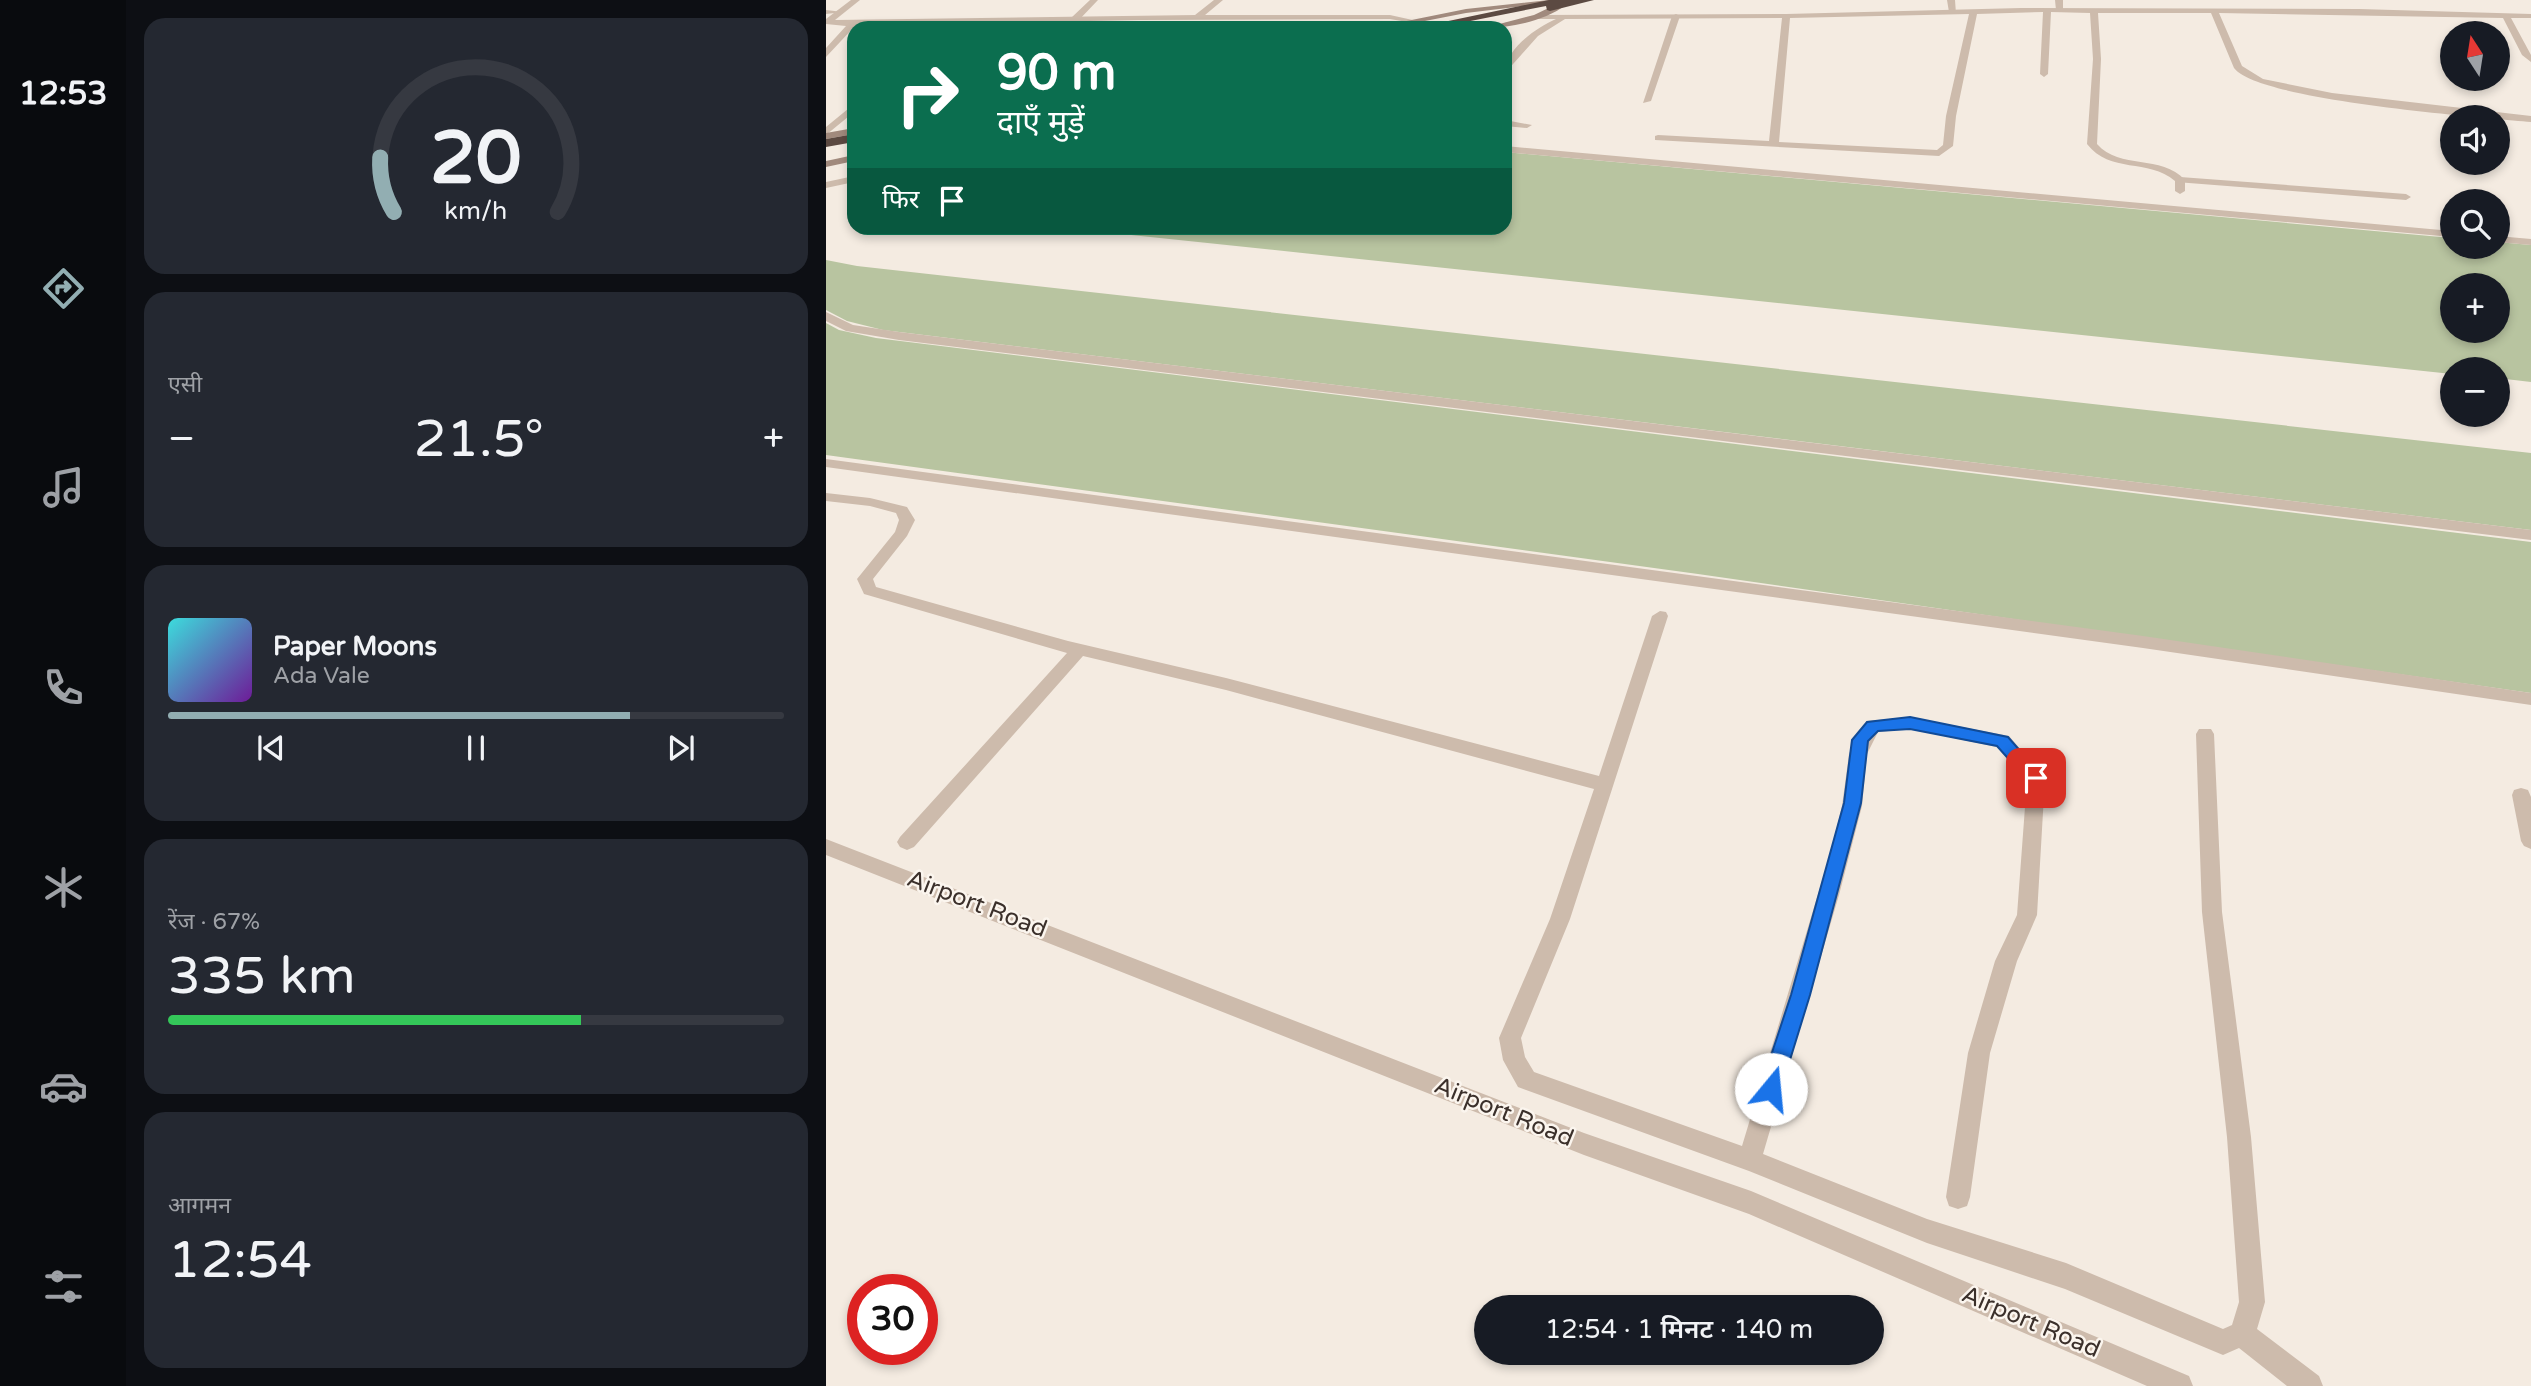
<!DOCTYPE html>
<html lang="hi">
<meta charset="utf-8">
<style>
:root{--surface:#171b24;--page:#242831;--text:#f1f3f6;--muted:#9ea1a6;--line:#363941;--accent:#92aeb2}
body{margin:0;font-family:"Varela Round","Noto Sans Devanagari",sans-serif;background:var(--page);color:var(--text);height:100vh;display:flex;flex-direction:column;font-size:26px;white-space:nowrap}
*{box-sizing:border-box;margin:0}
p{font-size:23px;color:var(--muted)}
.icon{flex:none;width:38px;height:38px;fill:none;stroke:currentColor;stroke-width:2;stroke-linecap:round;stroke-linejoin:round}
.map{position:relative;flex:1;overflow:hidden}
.panel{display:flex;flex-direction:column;gap:18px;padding:18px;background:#0d0f14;width:700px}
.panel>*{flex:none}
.hud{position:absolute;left:21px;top:21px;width:665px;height:214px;border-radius:21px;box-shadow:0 4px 10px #0003;background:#0b6e4f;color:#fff;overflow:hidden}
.needle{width:46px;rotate:348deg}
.fabs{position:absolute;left:1614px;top:21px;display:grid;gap:14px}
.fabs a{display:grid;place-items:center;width:70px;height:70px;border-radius:50%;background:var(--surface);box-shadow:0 4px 10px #0003;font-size:35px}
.speed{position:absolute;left:21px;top:1274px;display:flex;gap:14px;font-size:35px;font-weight:700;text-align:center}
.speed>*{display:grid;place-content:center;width:91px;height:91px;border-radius:50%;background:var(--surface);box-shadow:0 4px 10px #0003;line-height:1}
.speed .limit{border:10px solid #d22;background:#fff;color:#111}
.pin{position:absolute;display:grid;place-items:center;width:60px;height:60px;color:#fff;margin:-30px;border-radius:14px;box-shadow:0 4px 10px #0006}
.me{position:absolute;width:77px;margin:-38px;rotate:17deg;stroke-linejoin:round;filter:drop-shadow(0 0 5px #0008)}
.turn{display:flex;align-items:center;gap:24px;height:147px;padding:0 35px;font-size:32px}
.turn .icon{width:91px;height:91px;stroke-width:2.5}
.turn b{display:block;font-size:49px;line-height:60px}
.then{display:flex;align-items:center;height:66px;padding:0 35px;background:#0003;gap:14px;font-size:26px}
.big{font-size:52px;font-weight:600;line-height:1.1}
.panel .widget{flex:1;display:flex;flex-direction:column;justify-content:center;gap:10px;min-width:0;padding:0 24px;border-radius:21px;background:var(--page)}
.panel .dial{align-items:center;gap:0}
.dial svg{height:182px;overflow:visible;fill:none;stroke:var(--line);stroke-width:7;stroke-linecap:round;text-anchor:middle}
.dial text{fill:var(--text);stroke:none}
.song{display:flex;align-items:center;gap:21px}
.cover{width:84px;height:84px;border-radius:10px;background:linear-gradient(135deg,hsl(180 70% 55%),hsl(280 70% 35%))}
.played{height:7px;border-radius:4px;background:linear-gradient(90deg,var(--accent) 75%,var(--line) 75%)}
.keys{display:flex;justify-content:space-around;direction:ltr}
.heat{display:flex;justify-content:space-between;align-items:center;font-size:38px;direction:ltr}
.charge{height:10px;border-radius:5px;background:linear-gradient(90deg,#34c759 67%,var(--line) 0)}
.trip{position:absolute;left:648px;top:1295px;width:410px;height:70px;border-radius:35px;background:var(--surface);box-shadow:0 4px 10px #0003;font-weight:600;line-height:70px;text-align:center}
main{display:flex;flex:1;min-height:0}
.tabs{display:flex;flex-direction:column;width:126px;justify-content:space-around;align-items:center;background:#090b0e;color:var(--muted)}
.tabs .icon{width:49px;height:49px}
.tabs .active{color:var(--accent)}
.tabs b{font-size:32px;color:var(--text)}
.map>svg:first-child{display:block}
.green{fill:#b8c4a0;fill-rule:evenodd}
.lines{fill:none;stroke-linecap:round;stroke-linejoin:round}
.lane{fill:#cdbbac;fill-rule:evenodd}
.street{fill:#cdbbac;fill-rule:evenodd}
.secondary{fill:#a18a7d;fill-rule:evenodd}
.highway{fill:#5c4a42;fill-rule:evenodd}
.route{fill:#1a73e8;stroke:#114b97;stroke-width:2}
.labels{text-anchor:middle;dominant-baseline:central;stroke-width:5;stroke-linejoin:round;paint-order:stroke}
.near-street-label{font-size:24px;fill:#3b302b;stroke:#fbf5ee}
</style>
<main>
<nav class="tabs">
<b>12:53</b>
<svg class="icon active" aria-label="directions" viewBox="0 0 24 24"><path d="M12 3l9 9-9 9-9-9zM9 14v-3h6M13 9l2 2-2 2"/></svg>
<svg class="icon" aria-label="music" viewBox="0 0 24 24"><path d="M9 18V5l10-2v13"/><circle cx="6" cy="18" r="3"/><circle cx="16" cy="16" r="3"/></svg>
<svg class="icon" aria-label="phone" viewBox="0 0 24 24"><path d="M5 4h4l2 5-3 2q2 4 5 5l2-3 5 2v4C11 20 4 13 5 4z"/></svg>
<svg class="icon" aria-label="climate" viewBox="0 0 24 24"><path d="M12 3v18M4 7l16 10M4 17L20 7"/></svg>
<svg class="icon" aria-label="car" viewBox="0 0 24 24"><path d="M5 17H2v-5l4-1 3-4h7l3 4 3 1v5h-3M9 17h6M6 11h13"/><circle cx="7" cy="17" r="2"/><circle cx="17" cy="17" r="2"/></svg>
<svg class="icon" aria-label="filters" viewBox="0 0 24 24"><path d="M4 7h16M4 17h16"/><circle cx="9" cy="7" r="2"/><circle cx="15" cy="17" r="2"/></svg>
</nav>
<section class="panel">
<div class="widget dial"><svg viewBox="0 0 100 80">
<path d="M14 69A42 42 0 1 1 86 69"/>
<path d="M14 69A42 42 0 0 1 8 45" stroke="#92aeb2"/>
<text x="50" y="56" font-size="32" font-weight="700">20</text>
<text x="50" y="72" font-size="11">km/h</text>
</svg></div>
<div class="widget"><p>एसी</p>
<div class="heat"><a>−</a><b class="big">21.5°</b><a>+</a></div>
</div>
<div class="widget">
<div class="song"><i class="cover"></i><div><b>Paper Moons</b><p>Ada Vale</p></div></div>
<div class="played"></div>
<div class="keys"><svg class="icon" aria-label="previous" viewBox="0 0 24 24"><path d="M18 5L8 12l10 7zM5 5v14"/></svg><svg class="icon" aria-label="pause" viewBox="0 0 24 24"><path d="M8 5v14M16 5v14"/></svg><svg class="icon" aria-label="next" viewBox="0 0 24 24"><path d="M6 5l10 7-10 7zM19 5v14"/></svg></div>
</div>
<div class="widget"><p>रेंज · 67%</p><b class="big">335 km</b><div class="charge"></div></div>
<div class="widget"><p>आगमन</p><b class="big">12:54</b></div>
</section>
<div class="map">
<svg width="1705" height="1386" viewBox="0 0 1705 1386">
<rect width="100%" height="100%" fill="#f4ebe1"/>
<path class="green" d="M 679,152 L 1626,238 L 1626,247 L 1671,247 L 1671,242 L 1705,245 L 1705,382 L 1671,378 L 1671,369 L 1626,369 L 1626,374 L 267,231 L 255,228 L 679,228 ZM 1626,285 L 1671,285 L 1671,331 L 1626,331 Z
M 0,260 L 31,266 L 1705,453 L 1705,530 L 57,330 L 21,321 L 0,310 Z
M 0,323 L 13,330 L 50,338 L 1705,542 L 1705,693 L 872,574 L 0,455 Z"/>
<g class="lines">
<path class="lane" d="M 264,0 L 272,0 L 251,22 L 245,22 L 245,18 Z
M 1121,0 L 1129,0 L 1130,14 L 1123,12 Z
M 1229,0 L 1237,0 L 1237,12 L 1230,10 Z
M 0,10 L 17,12 L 0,14 Z
M 850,14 L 854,16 L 825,101 L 817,103 L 846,16 Z
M 28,104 L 28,112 L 0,135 L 0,127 Z
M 679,146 L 1626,231 L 1626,237 L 679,152 Z
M 28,176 L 28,182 L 0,188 L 0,182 Z
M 1354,177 L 1580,194 L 1585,197 L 1580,200 L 1350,182 L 1349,180 Z
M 1671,236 L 1705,239 L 1705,245 L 1671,242 Z
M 0,312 L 27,325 L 73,332 L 1705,530 L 1705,540 L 73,340 L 20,331 L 0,321 Z
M 0,459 L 1317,636 L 1705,693 L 1705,705 L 1317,648 L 0,467 Z"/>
<path class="street" d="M 25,0 L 34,0 L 9,20 L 369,15 L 388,0 L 397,0 L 379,15 L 564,15 L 591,21 L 587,23 L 564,19 L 313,20 L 29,26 L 0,57 L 0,48 L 20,26 L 0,24 L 0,19 Z
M 1195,8 L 1533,9 L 1705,14 L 1705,18 L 1685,18 L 1705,55 L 1705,62 L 1696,55 L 1677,18 L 1393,13 L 1416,66 L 1437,79 L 1506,93 L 1705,116 L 1705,122 C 1656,117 1433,101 1408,68 L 1385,13 L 1272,13 L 1275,59 L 1271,144 C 1294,170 1335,154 1359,180 L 1359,191 L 1354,194 L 1349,191 L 1349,181 C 1322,158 1284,174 1261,144 L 1267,59 L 1264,13 L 1225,12 L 1222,74 L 1218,77 L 1214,74 L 1217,12 L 1151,14 L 1130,116 L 1127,146 L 1113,156 L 829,140 L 829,136 L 832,135 L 943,141 L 956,18 L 739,19 L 712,36 L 679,73 C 679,49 710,28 730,19 L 708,19 L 711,15 L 960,14 ZM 1143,14 L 1120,116 L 1117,145 L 1111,150 L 953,142 L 964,18 Z
M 679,120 L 706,125 L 701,128 L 679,126 Z
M 0,493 L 44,498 L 81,507 L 89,520 L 81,536 L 47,579 L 50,587 L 242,641 L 400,678 L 773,776 L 826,616 L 834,611 L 840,612 L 842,616 L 744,919 L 695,1038 L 699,1057 L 708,1072 L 916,1146 L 1005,851 L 1016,806 L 1023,754 L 1031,735 L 1041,721 L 1084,717 L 1183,736 L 1219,778 L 1211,915 L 1191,961 L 1164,1053 L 1144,1197 L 1141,1206 L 1132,1209 L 1123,1206 L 1120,1197 L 1142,1053 L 1169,961 L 1191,915 L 1201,780 L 1171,747 L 1084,729 L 1052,732 L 1041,754 L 1036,806 L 1013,895 L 937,1154 L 1101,1219 L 1240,1263 L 1397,1329 L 1406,1325 L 1413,1302 L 1401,1137 L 1376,912 L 1370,734 L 1373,729 L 1385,729 L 1388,734 L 1396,912 L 1425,1137 L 1439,1302 L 1431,1329 L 1493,1376 L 1497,1386 L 1461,1386 L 1413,1348 L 1397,1355 L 1239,1289 L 1101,1243 L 923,1171 L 692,1087 L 677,1060 L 673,1038 L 724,919 L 768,789 L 400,690 L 257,656 L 88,847 L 81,850 L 74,847 L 71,842 L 74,837 L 241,653 L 38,594 L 31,579 L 69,532 L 73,520 L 70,513 L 44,506 L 0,501 Z
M 1695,788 L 1702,790 L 1705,797 L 1705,849 L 1698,846 L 1695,841 L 1686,795 L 1688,790 Z
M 0,839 L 758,1133 L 925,1191 L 1363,1376 L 1367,1386 L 1321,1386 L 923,1214 L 758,1155 L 0,855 Z"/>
<path class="secondary" d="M 723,0 L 730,2 L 640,13 L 563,28 L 546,28 L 640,9 Z
M 733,3 L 740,5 C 718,21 685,28 658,28 L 708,15 Z
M 28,128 L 28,134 L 0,139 L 0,133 Z
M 28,155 L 28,161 L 0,167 L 0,161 Z"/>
<path class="highway" d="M 723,0 L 768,0 L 724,11 L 721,10 L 720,6 L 609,28 L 589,28 Z
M 28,134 L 28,142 L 0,147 L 0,139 Z"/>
</g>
<path class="route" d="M 1084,717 L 1182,737 L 1218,778 L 1216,783 L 1204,783 L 1171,746 L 1084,729 L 1052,731 L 1042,741 L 1035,803 L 984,995 L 955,1089 L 952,1096 L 945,1099 L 937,1096 L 934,1089 L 965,995 L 1018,803 L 1026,740 L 1041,722 Z"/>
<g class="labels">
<g class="near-street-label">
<text transform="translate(151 904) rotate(21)">Airport Road</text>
<text transform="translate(678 1112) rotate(22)">Airport Road</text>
<text transform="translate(1205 1322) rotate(23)">Airport Road</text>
</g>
</g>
</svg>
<div class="fabs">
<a><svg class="needle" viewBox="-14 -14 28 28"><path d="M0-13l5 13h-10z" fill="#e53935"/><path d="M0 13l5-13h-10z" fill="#9ea1a6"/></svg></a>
<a><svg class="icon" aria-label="sound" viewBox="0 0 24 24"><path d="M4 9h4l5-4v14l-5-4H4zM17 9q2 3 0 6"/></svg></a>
<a><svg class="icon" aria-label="search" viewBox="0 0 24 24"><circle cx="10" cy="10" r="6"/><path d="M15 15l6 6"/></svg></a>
<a>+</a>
<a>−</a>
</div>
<div class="speed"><div class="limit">30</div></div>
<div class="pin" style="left:1210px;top:778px;background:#d93025"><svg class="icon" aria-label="arrive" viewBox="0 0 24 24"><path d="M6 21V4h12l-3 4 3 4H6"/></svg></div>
<svg class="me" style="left:945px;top:1089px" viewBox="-20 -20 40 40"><circle r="19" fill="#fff"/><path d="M0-13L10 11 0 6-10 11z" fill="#1a73e8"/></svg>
<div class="trip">12:54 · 1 मिनट · 140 m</div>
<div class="hud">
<div class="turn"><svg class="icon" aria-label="right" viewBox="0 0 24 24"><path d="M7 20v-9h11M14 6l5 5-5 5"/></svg><div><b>90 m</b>दाएँ मुड़ें</div></div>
<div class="then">फिर<svg class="icon" aria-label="arrive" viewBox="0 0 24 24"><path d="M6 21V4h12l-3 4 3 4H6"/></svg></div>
</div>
</div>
</main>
